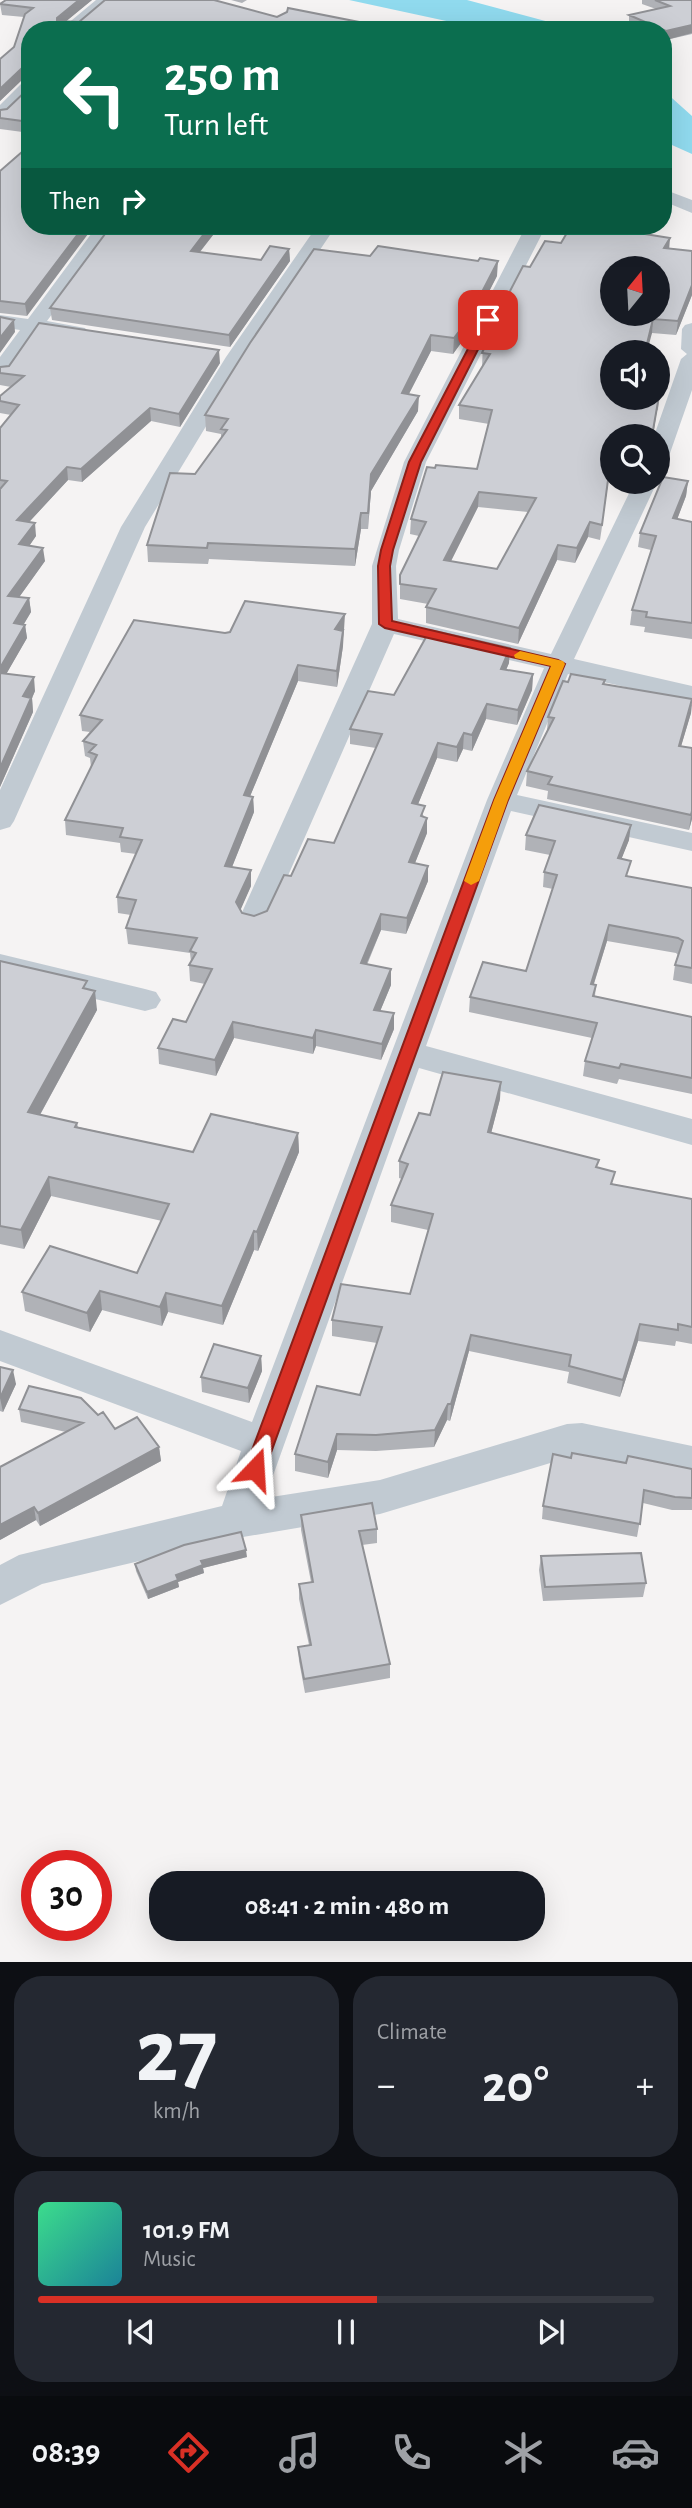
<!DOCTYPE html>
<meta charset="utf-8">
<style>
:root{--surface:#171b24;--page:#242831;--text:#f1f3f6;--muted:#9ea1a6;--line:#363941;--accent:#d93025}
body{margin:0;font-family:"Alegreya Sans",sans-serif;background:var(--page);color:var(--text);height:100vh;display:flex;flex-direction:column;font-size:26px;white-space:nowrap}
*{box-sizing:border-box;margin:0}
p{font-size:23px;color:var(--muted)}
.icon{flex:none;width:38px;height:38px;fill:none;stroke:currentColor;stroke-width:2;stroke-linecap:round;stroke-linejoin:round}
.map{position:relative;height:1962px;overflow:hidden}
.drawer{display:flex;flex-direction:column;gap:14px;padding:14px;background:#0d0f14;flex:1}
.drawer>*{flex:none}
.banner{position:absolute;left:21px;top:21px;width:651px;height:214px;border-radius:28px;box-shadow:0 7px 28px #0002;background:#0b6e4f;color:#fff;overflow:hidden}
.needle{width:46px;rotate:18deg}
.buttons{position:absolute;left:600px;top:256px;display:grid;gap:14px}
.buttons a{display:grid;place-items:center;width:70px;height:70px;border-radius:50%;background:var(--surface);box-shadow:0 7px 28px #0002;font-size:35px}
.speed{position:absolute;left:21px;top:1850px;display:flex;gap:14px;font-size:35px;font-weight:700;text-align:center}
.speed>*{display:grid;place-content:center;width:91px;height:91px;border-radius:50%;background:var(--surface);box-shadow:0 7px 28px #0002;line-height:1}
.speed .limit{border:10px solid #d22;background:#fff;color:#111}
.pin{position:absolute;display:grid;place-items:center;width:60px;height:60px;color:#fff;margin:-30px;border-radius:14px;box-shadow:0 4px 10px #0006}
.me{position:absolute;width:77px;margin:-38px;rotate:20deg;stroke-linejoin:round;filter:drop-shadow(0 0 5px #0008)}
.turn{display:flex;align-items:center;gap:24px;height:147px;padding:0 28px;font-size:32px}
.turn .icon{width:91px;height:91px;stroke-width:2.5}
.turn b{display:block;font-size:49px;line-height:60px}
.then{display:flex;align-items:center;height:66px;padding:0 28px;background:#0003;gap:14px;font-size:26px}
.big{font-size:52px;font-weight:600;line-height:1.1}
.drawer .tile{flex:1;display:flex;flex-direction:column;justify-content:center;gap:10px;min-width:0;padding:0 24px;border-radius:28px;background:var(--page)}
.drawer .dial{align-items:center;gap:0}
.dial b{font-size:91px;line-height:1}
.song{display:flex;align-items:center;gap:21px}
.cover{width:84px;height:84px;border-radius:10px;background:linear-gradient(135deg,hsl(150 70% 55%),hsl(190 70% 35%))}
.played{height:7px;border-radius:4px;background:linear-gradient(90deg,var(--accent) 55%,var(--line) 55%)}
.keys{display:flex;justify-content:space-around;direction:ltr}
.heat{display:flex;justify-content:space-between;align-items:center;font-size:38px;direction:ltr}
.drawer .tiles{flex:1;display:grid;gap:14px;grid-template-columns:1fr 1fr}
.tile:last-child{grid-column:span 2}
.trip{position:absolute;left:149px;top:1871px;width:396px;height:70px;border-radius:28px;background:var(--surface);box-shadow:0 7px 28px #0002;font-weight:600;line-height:70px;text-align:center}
.dock{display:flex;height:112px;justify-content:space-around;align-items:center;background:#090b0e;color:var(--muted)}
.dock .icon{width:49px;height:49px}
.dock .active{color:var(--accent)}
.dock b{font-size:32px;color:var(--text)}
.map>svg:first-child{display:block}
.water{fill:#90daee}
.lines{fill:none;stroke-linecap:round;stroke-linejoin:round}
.minor{fill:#c1cad2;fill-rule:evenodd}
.wall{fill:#b0b2b7;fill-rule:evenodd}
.shaded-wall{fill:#909195}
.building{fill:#cdcfd5;stroke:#909195;stroke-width:2;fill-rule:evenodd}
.route{fill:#d93025;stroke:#8d1f18;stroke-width:2}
.slow{fill:#f59e0b}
</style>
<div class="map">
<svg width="692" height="1962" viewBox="0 0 692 1962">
<rect width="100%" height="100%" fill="#f5f3f3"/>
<path class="water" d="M 349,0 L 467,0 L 579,30 L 488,30 Z
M 663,90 L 692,116 L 692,154 L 663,141 Z"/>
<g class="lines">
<path class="minor" d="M 96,0 L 114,0 L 78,30 L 60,30 Z
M 30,80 L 30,95 L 6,118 L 0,119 L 0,105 L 24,81 Z
M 663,189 L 692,200 L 692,213 L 663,201 Z
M 97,226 L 117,226 L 47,321 L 85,328 L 88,332 L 85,336 L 78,338 L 39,333 L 8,377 L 0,378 L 0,357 L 20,330 L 0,327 L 0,315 L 28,319 Z
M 317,226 L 336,226 L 248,357 L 145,527 L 14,821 L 10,827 L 0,830 L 0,790 L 121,527 L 226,357 Z
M 526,226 L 546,226 L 426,462 L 399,550 L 396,566 L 398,619 L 551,654 L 635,481 L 658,480 L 574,659 L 692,686 L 692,702 L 568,674 L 517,795 L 692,833 L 692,851 L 511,811 L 426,1046 L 692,1119 L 692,1145 L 419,1068 L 265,1498 L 380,1480 L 567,1424 L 582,1423 L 692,1446 L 692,1480 L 582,1457 L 567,1458 L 380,1514 L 237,1538 L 42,1584 L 0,1605 L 0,1565 L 19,1555 L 222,1506 L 241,1451 L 0,1361 L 0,1330 L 252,1422 L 487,800 L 544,668 L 394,634 L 269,919 L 265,926 L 254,929 L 243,926 L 239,919 L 372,624 L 372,566 L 404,462 Z
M 692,323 L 692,390 L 669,456 L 666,461 L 658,463 L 658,436 L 654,436 L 681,359 L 687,354 L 681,349 L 682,329 L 685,325 Z
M 0,954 L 145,989 L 156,992 L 161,1000 L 156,1008 L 145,1011 L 0,976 Z"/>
</g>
<path class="wall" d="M 6,0 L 92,0 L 66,21 L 277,17 L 358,25 L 30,30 L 30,79 L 24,78 L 0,101 L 0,59 L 14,47 L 24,17 L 2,15 L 0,4 Z
M 231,0 L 247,0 L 242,3 Z
M 642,0 L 692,0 L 692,34 L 666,40 L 663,39 L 663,30 L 642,30 L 629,24 L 629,15 L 656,9 L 642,4 Z
M 30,87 L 30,133 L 0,129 L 0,110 L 7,109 Z
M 30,145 L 27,316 L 0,313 L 0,171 Z
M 111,226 L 220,226 L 200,252 L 261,260 L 289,249 L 290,261 L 230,347 L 52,320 L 50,308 Z
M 279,226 L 308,226 L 305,229 Z
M 571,226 L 635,226 L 632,232 L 669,248 L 692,251 L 692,295 L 676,335 L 652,333 L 612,397 L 659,396 L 658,410 L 612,436 L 612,455 L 600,540 L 588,537 L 575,563 L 557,560 L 518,644 L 426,623 L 426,607 L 428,604 L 400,599 L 400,575 L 419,536 L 410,534 L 411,519 L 477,469 L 489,424 L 459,419 L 459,405 L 482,367 L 483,343 L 530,267 L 561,243 ZM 478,507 L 528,512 L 497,569 L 451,561 Z
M 497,276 L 466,336 L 453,354 L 431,351 L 409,394 L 418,411 L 371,491 L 368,529 L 361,529 L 355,566 L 209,559 L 208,564 L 148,562 L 147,545 L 221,438 L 221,434 L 206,431 L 205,415 Z
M 220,363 L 180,427 L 151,421 L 82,482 L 68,480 L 29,522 L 36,536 L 29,546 L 45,561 L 19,597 L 29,598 L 31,612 L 24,624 L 25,625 L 27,638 L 6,674 L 35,691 L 32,698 L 33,712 L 0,787 L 0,428 L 11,415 L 0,413 L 0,396 L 11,387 L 0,385 L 0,367 Z
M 688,481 L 686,496 L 677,519 L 692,522 L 692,639 L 644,632 L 645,627 L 630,625 L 632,610 L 651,550 L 638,547 L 640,533 Z
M 345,629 L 343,631 L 343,646 L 337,687 L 298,681 L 250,796 L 253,797 L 254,812 L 232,867 L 251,870 L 251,886 L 240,910 L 242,913 L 254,916 L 267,911 L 291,876 L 334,843 L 376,748 L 350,744 L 350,729 L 394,695 L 509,663 L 506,670 L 533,674 L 532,690 L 517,725 L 486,719 L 472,751 L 463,749 L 457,762 L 437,758 L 418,804 L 424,817 L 427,818 L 427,833 L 415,863 L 428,881 L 406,934 L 381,930 L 367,965 L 391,969 L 391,985 L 380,1011 L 394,1029 L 381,1060 L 316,1046 L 313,1054 L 234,1038 L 216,1076 L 159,1064 L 158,1048 L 186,1022 L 205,984 L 190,981 L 189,965 L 191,962 L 190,953 L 128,944 L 126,928 L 131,915 L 118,913 L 117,897 L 136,854 L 121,852 L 120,843 L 66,835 L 65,820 L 91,767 L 90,758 L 85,756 L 83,741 L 90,732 L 82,731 L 80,715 L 225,633 Z
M 605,680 L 604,684 L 692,699 L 691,713 L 681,746 L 692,748 L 692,819 L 689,830 L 547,799 L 548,791 L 526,786 L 527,771 L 547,731 L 548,717 L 568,682 Z
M 526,835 L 629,840 L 621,859 L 628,877 L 692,888 L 692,984 L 673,980 L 675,965 L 678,955 L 676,953 L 607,941 L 594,984 L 596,985 L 595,996 L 692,1017 L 692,1094 L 619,1079 L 617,1084 L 583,1076 L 585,1061 L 592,1038 L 469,1012 L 470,997 L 526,971 L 553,889 L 543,887 L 544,872 L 550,855 L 525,850 Z
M 0,961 L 88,989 L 97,1010 L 40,1115 L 77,1123 L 78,1127 L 193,1152 L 298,1133 L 299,1152 L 258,1251 L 254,1250 L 223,1325 L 168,1312 L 162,1326 L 102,1310 L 90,1332 L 25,1311 L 22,1292 L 137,1273 L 162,1221 L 51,1196 L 24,1249 L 0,1244 Z
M 500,1099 L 491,1133 L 598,1167 L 613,1184 L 692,1199 L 692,1344 L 676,1341 L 675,1346 L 638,1341 L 620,1397 L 567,1383 L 569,1372 L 469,1351 L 450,1421 L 447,1420 L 434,1447 L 376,1451 L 337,1450 L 328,1478 L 295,1471 L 295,1454 L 360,1395 L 377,1343 L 332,1336 L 332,1320 L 410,1294 L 428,1230 L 391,1222 L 391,1205 L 402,1179 L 399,1178 L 399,1161 L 430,1115 Z
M 261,1356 L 262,1371 L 249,1403 L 202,1392 L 201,1377 Z
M 0,1367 L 16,1384 L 3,1412 L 0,1411 Z
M 19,1409 L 98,1415 L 115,1429 L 159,1447 L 161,1461 L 40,1526 L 36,1520 L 0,1540 L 66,1432 L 21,1422 Z
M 571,1458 L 692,1469 L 692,1510 L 672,1510 L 643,1503 L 637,1537 L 542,1519 L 543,1506 Z
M 301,1515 L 377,1529 L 377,1543 L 362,1545 L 390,1664 L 390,1678 L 305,1693 L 299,1661 L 298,1647 L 309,1645 L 299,1599 L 299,1584 L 311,1582 L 301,1530 Z
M 541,1556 L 646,1583 L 643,1597 L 543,1601 L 539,1570 Z
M 247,1557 L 203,1568 L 204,1573 L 178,1582 L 179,1587 L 148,1599 L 136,1571 L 135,1564 Z"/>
<path class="shaded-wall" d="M 79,0 L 92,0 L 58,28 L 57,18 Z
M 692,25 L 692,33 L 666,40 L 666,31 Z
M 22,68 L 24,78 L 0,101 L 0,89 Z
M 84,226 L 94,226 L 27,316 L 25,304 Z
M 210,226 L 220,226 L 191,263 L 191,251 Z
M 629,226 L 635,226 L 625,245 L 626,231 Z
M 670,238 L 669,251 L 664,248 Z
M 289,249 L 290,261 L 230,347 L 229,335 Z
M 498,261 L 497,276 L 466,336 L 453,354 L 454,338 Z
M 692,285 L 692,295 L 676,335 L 678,321 Z
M 653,319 L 652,333 L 647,352 L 645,352 Z
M 14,320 L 15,332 L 0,353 L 0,338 Z
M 431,335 L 431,351 L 401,409 L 402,393 Z
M 219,350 L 220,363 L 180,427 L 179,414 Z
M 419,396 L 418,411 L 371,491 L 368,529 L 371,474 Z
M 659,396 L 653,436 L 652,436 Z
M 150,408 L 151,421 L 82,482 L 81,469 Z
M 612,450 L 612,455 L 600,540 Z
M 67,467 L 68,480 L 19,533 L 17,520 Z
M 688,481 L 686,496 L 672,533 L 673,518 Z
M 479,492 L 478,507 L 444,575 L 444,560 Z
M 361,513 L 361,529 L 355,566 L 355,549 Z
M 590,522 L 588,537 L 575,563 L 577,548 Z
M 35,523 L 36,536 L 21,558 L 19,544 Z
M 558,545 L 557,560 L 518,644 L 519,628 Z
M 43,548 L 45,561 L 10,610 L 8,596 Z
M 29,598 L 31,612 L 16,637 L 14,623 Z
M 345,614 L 343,646 L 337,687 L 335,629 Z
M 25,625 L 27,638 L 0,685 L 0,668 Z
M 510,648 L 509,663 L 500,684 L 501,669 Z
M 298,665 L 298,681 L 244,811 L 244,795 Z
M 533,674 L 532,690 L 517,725 L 518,710 Z
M 34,677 L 35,691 L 32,698 L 33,712 L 0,787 L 0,768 L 23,696 Z
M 692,702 L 691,713 L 677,760 L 679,746 Z
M 487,704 L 486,719 L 472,751 L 472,735 Z
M 464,733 L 463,749 L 457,762 L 457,747 Z
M 438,743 L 437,758 L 412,819 L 412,803 Z
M 253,797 L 254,812 L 226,882 L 225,866 Z
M 692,811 L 692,819 L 689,830 L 691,815 Z
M 427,818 L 427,833 L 409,878 L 409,862 Z
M 631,825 L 629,840 L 616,873 L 618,858 Z
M 428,866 L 428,881 L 406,934 L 407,918 Z
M 251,870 L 251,886 L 237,918 L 236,902 Z
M 381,914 L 381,930 L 360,979 L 361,963 Z
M 609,925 L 607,941 L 589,999 L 591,984 Z
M 391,969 L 391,985 L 374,1026 L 374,1010 Z
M 95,991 L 97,1010 L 31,1131 L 28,1112 Z
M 394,1013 L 394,1029 L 381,1060 L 382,1044 Z
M 233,1022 L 234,1038 L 216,1076 L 215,1060 Z
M 316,1030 L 316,1046 L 313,1054 L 313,1038 Z
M 501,1082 L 500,1099 L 487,1149 L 488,1132 Z
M 298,1133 L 299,1152 L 258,1251 L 257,1232 Z
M 49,1177 L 51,1196 L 24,1249 L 21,1230 Z
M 254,1231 L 254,1250 L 223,1325 L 222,1306 Z
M 100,1291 L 102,1310 L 90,1332 L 87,1313 Z
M 166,1293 L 168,1312 L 162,1326 L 160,1307 Z
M 640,1324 L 638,1341 L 620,1397 L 623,1380 Z
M 471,1335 L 469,1351 L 450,1421 L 451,1404 Z
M 261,1356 L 262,1371 L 249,1403 L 248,1388 Z
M 13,1370 L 16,1384 L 3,1412 L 0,1398 Z
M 448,1404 L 447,1420 L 434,1447 L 435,1430 Z
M 337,1434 L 337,1450 L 328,1478 L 328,1462 Z
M 159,1447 L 161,1461 L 40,1526 L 38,1513 Z
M 34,1507 L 36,1520 L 0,1540 L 0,1525 Z
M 246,1550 L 247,1557 L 203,1568 L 204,1573 L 178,1582 L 179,1587 L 148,1599 L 147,1592 L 201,1561 Z"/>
<path class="building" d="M 6,0 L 79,0 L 57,18 L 57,21 L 79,22 L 105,0 L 214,0 L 277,17 L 287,12 L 288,8 L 359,22 L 355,24 L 376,30 L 30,30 L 30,69 L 22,68 L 0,89 L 0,59 L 14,47 L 25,14 L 33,8 L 0,4 Z
M 655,0 L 692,0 L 692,25 L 666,31 L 629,15 L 670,6 Z
M 30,87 L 30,122 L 0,118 L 0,110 L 7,109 Z
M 30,145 L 30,226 L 84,226 L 25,304 L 0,301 L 0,171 Z
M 111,226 L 210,226 L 191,251 L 261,260 L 270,246 L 289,249 L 229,335 L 50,308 Z
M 571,226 L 629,226 L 626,231 L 670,238 L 664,248 L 692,251 L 692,285 L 678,321 L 653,319 L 645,352 L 612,352 L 612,397 L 658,397 L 658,396 L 659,396 L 652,436 L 612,436 L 612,450 L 602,525 L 590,522 L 577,548 L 558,545 L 519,628 L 426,607 L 436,589 L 400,584 L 400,575 L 426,522 L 411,519 L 427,467 L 435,468 L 436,465 L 477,469 L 492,410 L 459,405 L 490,354 L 482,353 L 486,344 L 483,343 L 523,266 L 530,267 L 545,241 L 561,243 ZM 612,268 L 658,268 L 658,313 L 612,313 ZM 479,492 L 536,498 L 497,569 L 444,560 Z
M 378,246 L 478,261 L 480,258 L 498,261 L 467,321 L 454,338 L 431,335 L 402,393 L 419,396 L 371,474 L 368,513 L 361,513 L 355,549 L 208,543 L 207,548 L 147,545 L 170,473 L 195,474 L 227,430 L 221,429 L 228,419 L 205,415 L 250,343 L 314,249 L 370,256 Z
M 0,317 L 14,320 L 0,338 Z
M 39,323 L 219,350 L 179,414 L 150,408 L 81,469 L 67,467 L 17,520 L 35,523 L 19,544 L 43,548 L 8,596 L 29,598 L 14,623 L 25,625 L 0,668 L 0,489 L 7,481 L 0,480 L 0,428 L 19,405 L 0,401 L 0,396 L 24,376 L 0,373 L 0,367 L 9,366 Z
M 663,477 L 688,481 L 673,518 L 692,522 L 692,623 L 646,617 L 647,612 L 632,610 L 656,536 L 640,533 Z
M 245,601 L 345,614 L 335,629 L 343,631 L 337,671 L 298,665 L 244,795 L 253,797 L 225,866 L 251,870 L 236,902 L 242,913 L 254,916 L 267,911 L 284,875 L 291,876 L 308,839 L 334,843 L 382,734 L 350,729 L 368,691 L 394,695 L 430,630 L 510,648 L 501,669 L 533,674 L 518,710 L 487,704 L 472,735 L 464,733 L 457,747 L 438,743 L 412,803 L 425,806 L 421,816 L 427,818 L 409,862 L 428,866 L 407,918 L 381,914 L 361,963 L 391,969 L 374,1010 L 394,1013 L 382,1044 L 316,1030 L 313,1038 L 233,1022 L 215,1060 L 158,1048 L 173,1019 L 186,1022 L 212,969 L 189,965 L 196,953 L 190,951 L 197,938 L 126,928 L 136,900 L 117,897 L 142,840 L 120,837 L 123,828 L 65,820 L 97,755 L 89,752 L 96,745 L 83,741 L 102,720 L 80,715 L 134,620 L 225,633 L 230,632 Z
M 0,673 L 34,677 L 23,696 L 31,698 L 0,768 Z
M 571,674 L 605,680 L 603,684 L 692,699 L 679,746 L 692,748 L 692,811 L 691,815 L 548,784 L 552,777 L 527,771 L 554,718 L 548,717 L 563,681 L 568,682 Z
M 539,805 L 631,825 L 618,858 L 631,861 L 626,876 L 692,888 L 692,968 L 675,965 L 683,941 L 678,938 L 609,925 L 591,984 L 596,985 L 593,996 L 692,1017 L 692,1078 L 621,1064 L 619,1068 L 585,1061 L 597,1023 L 470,997 L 483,962 L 526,971 L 557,875 L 544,872 L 555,841 L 526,835 Z
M 0,961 L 87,981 L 83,988 L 95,991 L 28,1112 L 77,1123 L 75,1127 L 193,1152 L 211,1114 L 298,1133 L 257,1232 L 254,1231 L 222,1306 L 166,1293 L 160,1307 L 100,1291 L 87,1313 L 22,1292 L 50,1246 L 137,1273 L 169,1204 L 49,1177 L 21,1230 L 0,1226 Z
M 443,1072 L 501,1082 L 488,1132 L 599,1160 L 596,1167 L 615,1172 L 611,1184 L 692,1199 L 692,1327 L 678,1324 L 678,1330 L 640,1324 L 623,1380 L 569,1366 L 571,1355 L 471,1335 L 451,1404 L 448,1404 L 435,1430 L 376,1435 L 337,1434 L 328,1462 L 295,1454 L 317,1386 L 360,1395 L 382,1327 L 332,1320 L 341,1284 L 410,1294 L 433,1214 L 391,1205 L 408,1164 L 399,1161 L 419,1113 L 430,1115 Z
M 214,1344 L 261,1356 L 248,1388 L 201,1377 Z
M 0,1367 L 13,1370 L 0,1398 Z
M 29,1386 L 81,1398 L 98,1415 L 103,1412 L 115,1429 L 137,1417 L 159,1447 L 38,1513 L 34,1507 L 0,1525 L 0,1467 L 83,1423 L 19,1409 Z
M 572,1453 L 626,1463 L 628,1456 L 692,1469 L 692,1498 L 675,1497 L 644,1490 L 640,1524 L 543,1506 L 553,1454 L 571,1458 Z
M 372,1503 L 377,1529 L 359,1531 L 390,1664 L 304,1679 L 298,1647 L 311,1645 L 299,1584 L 313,1582 L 301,1515 Z
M 241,1532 L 246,1550 L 201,1561 L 203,1565 L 176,1575 L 178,1580 L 147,1592 L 135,1564 L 184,1545 Z
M 641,1553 L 646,1583 L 545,1587 L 541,1556 Z"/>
<path class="route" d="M 488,317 L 493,320 L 421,462 L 393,550 L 390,566 L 392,621 L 558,660 L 565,664 L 508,800 L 265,1469 L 262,1475 L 255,1477 L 248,1475 L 245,1469 L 494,800 L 551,666 L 385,628 L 379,624 L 378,566 L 381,550 L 409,462 L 483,320 Z"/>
<path class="slow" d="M 520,651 L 563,661 L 565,664 L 508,800 L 479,881 L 471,885 L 464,881 L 494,800 L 551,666 L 515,658 L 514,655 Z"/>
</svg>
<div class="buttons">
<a><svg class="needle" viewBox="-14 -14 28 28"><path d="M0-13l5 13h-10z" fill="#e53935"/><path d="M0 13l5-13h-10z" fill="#9ea1a6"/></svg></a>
<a><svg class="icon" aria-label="sound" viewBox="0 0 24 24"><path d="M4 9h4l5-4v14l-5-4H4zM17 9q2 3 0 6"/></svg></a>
<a><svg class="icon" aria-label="search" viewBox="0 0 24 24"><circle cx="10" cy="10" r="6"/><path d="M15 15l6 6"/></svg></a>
</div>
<div class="speed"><div class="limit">30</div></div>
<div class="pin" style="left:488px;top:320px;background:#d93025"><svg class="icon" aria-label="arrive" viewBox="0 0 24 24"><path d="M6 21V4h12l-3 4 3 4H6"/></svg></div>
<svg class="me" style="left:255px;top:1469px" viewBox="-20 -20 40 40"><path d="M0-17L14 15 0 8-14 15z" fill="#d93025" stroke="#fff" stroke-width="4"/></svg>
<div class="trip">08:41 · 2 min · 480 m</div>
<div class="banner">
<div class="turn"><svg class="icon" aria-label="left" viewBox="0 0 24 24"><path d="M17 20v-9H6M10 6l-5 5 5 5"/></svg><div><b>250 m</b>Turn left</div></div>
<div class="then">Then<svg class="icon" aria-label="right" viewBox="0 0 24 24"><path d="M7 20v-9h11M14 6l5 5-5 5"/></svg></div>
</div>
</div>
<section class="drawer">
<div class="tiles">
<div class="tile dial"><b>27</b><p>km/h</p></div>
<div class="tile"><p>Climate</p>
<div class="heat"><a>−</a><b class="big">20°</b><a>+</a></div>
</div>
<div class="tile">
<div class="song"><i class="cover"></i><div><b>101.9 FM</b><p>Music</p></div></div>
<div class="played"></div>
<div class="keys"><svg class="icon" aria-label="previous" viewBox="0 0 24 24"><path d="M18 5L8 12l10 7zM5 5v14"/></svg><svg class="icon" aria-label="pause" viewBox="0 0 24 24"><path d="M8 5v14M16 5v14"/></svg><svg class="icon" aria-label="next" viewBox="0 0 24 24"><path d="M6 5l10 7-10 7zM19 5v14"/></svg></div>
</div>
</div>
</section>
<nav class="dock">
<b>08:39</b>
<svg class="icon active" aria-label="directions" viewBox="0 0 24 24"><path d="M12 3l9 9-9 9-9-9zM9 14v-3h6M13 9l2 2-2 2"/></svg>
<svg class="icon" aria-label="music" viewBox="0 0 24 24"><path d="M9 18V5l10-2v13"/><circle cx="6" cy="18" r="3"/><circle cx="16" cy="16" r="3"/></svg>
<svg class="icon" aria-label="phone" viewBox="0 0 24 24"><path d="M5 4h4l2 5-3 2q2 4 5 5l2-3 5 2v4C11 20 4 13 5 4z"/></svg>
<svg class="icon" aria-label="climate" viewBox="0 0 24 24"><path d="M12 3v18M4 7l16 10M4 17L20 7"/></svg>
<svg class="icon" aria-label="car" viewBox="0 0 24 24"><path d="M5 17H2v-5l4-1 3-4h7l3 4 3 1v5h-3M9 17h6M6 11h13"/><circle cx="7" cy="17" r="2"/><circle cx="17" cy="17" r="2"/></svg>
</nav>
